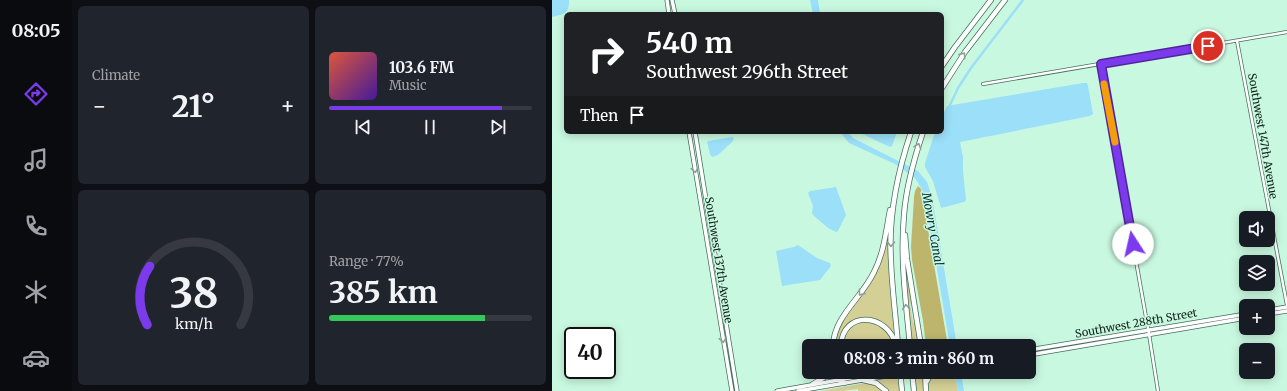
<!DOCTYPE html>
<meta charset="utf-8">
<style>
:root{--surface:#171b24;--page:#20242c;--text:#f1f3f6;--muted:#9ea1a6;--line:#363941;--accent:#7c3aed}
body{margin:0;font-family:Merriweather,serif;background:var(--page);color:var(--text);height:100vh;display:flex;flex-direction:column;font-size:15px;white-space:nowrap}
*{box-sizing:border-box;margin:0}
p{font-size:13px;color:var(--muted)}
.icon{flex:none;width:22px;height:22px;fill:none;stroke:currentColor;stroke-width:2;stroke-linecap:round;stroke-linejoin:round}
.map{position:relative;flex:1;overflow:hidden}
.drawer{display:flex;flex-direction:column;gap:6px;padding:6px;background:#0d0f14;width:480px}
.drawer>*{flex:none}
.banner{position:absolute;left:12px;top:12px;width:380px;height:122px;border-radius:6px;box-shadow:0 2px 10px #0003;background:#202124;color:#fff;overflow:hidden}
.controls{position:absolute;left:687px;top:211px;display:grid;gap:8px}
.controls a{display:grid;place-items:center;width:36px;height:36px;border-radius:6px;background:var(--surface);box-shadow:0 2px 10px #0003;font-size:20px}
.speed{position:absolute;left:12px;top:327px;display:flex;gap:8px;font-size:20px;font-weight:700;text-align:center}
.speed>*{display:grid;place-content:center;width:52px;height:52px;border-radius:50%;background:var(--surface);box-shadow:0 2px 10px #0003;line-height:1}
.speed .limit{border:2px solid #111;border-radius:6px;background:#fff;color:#111}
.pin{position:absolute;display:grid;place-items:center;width:34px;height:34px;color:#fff;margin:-17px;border:2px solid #fff;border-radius:50%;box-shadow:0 1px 4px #0007}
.me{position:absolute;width:44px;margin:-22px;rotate:350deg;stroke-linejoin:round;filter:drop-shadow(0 0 3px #0008)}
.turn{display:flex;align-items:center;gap:14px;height:84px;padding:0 16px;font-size:18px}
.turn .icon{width:52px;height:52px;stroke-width:2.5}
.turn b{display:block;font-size:28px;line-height:34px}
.then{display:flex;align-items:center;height:38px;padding:0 16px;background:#0003;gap:8px;font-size:15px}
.big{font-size:30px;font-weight:700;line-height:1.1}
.drawer .widget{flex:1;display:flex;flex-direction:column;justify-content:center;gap:6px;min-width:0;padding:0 14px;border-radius:6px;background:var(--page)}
.drawer .dial{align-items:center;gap:0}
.dial svg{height:104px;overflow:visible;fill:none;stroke:var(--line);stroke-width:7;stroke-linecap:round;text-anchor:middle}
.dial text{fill:var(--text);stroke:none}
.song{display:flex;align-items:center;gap:12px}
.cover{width:48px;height:48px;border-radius:6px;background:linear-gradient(135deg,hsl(10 70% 55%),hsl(260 70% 35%))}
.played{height:4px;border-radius:2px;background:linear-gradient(90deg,var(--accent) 85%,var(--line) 85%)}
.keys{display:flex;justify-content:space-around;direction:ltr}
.heat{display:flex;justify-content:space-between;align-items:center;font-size:22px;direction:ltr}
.charge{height:6px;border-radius:3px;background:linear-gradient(90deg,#34c759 77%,var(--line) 0)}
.drawer .tiles{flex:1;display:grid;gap:6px;grid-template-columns:repeat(2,1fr)}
.trip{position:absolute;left:250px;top:339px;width:234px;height:40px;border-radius:6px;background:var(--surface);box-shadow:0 2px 10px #0003;font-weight:700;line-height:40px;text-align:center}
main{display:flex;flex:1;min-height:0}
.tabs{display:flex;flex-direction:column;width:72px;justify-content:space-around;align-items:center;background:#090b0e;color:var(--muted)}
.tabs .icon{width:28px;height:28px}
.tabs .selected{color:var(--accent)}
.tabs b{font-size:18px;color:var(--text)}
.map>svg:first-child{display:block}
.green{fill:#d4cf94}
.forest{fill:#bcb56b}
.water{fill:#9bdff8}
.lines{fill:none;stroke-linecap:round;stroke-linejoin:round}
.canal{stroke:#9bdff8;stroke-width:2.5}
.minor-casing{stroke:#446f5b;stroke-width:4}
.major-casing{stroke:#446f5b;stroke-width:5}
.highway-casing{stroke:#446f5b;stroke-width:6}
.minor{stroke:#fff;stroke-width:2.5}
.major{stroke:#fff;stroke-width:3.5}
.highway{stroke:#fff;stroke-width:4.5}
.highway-bridge-casing{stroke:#446f5b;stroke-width:6;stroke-linecap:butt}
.highway-bridge{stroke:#fff;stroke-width:4.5}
.oneway{stroke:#939c98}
.route-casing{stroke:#51269a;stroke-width:10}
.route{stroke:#7c3aed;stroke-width:7}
.slow{stroke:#f59e0b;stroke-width:7}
.labels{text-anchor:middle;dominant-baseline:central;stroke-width:3;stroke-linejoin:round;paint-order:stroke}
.street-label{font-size:11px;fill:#10221a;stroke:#c9f8e0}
.water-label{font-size:12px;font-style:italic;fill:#032f3b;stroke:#c9f8e0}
</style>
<main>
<nav class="tabs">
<b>08:05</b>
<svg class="icon selected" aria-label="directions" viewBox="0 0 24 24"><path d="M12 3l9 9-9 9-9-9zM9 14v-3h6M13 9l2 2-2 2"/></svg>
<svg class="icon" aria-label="music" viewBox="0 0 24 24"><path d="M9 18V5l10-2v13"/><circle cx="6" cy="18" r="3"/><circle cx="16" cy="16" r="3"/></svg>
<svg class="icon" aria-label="phone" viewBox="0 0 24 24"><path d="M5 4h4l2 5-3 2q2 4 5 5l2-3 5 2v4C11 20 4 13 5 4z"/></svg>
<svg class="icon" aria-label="climate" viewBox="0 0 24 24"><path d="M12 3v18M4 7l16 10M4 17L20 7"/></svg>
<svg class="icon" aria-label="car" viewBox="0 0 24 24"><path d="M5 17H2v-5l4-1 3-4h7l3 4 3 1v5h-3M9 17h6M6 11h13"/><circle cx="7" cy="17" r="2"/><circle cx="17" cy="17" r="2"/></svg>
</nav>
<section class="drawer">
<div class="tiles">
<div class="widget"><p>Climate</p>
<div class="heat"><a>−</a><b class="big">21°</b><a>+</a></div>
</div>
<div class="widget">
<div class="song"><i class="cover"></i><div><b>103.6 FM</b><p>Music</p></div></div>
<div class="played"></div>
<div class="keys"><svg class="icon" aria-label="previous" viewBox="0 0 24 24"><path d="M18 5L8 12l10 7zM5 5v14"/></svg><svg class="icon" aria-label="pause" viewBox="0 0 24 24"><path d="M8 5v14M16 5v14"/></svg><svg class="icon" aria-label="next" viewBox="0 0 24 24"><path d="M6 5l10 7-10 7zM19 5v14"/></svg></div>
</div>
<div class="widget dial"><svg viewBox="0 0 100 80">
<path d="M14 69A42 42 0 1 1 86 69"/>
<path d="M14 69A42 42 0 0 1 16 24" stroke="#7c3aed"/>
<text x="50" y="56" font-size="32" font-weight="700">38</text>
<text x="50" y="72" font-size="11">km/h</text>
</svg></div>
<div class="widget"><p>Range · 77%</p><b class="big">385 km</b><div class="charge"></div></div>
</div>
</section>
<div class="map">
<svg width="735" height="391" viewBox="0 0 735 391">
<rect width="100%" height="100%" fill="#c9f8e0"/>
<path class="green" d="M 336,234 L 337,278 L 342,334 C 335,323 320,313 306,319 C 304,320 301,323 299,325 C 291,331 287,336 287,346 L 282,346 L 284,334 L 293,317 L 314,288 Z
M 352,248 L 360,301 L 358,305 L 361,322 L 363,324 L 368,346 L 360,346 Z
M 311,322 C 331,323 334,329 343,346 L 290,346 C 291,333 299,325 311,322 Z
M 372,372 L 373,391 L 364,391 L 363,373 Z
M 385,372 L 402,372 L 406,391 L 376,391 C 376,383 376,375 385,372 Z
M 346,377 L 347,391 L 336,391 L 321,380 Z
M 314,383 L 321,383 L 333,391 L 306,391 L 306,389 L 291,391 L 268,391 Z"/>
<path class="forest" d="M 366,186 L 369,189 L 396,346 L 374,346 L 371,321 L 360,260 L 359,247 L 362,197 L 363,191 Z"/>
<path class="water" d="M 0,0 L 17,0 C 18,13 11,15 0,17 Z
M 258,0 L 266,0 L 268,14 L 261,14 Z
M 531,83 L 535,83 L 536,86 L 541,114 L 538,116 L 408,142 L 411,157 L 411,171 L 414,200 L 412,202 L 389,208 L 381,181 L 373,167 L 373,163 L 383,132 L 390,132 L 390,116 L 395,106 Z
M 288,132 L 296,132 L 301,138 L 366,171 L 375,182 L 380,197 L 405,346 L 398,346 L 372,193 L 363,178 L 343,164 L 297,143 Z
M 306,132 L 345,132 L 340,146 L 338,147 Z
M 180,137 L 182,138 L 181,141 L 166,155 L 160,157 L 158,154 L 155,142 L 156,141 Z
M 284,187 L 294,215 L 286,231 L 284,232 L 276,228 L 261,215 L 260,213 L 261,206 L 256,193 L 258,191 Z
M 246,245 L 265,258 L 278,263 L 279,266 L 268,280 L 230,286 L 224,251 L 242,247 Z
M 402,372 L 409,372 L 412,391 L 406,391 Z"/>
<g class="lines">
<path class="canal" d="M 398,105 L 406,88 L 419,68 L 471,0"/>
<defs>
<path id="minor" d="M 685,41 L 735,305
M 549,64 L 597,334 L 606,391
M 431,84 L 735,32"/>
<path id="major" d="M 115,0 L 117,14
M 120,0 L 123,14
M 137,132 L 180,391
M 143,132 L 185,391
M 716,310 L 735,307
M 716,314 L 735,311
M 477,350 L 694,314
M 477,355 L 694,318
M 225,391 L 332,372
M 246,391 L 358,372"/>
<path id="highway" d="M 390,66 L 403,47 L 439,0
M 390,88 L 413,52 L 453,0
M 353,235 L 355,259 L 369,346
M 281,346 C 282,316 310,298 322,272 C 332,253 334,231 338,210
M 289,346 C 290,310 336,312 344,346
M 346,346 C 344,318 340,289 339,261 C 336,217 345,174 359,132
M 358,346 C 354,302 348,259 352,215 C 354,186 362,159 371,132
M 285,372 L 287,380 L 292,383
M 310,372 L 327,373
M 360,372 L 362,391
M 373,372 L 374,391
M 311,380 L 324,383 L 334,391
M 349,381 L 350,391
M 375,381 L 378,375 L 382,372
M 261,384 L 271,378 L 278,372"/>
</defs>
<use href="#minor" class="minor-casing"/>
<use href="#major" class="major-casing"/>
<use href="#highway" class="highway-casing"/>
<use href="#minor" class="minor"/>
<use href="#major" class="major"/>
<use href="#highway" class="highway"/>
<defs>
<path id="highway-bridge" d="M 349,373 L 349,381"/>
</defs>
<use href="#highway-bridge" class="highway-bridge-casing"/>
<use href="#highway-bridge" class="highway-bridge"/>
</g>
<defs><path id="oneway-chevron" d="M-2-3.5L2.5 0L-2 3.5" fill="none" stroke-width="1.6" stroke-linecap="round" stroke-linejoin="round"/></defs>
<g class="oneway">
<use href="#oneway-chevron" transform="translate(411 55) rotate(-55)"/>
<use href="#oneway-chevron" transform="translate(366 146) rotate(-71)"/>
<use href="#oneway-chevron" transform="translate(143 170) rotate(81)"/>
<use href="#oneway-chevron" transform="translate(339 244) rotate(91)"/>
<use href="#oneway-chevron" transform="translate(309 293) rotate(127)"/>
<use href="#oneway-chevron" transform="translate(354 307) rotate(-95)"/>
<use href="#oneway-chevron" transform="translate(171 340) rotate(80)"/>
</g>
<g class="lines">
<defs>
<path id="route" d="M 581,244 L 549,64 L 656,46"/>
</defs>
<use href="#route" class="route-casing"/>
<use href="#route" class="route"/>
<path class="slow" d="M 552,84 L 563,142"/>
</g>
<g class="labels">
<g class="street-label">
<text transform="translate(711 136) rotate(80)">Southwest 147th Avenue</text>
<text transform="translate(167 260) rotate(81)">Southwest 137th Avenue</text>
<text transform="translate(584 323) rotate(-10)">Southwest 288th Street</text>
</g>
<g class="water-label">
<text transform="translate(381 229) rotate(80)">Mowry Canal</text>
</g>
</g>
</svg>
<div class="controls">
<a><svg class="icon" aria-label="sound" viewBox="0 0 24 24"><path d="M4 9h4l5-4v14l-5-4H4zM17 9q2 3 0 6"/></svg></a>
<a><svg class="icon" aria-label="layers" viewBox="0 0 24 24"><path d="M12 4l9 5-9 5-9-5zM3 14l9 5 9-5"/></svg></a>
<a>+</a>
<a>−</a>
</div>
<div class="speed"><div class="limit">40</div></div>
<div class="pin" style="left:656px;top:46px;background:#d93025"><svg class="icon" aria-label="arrive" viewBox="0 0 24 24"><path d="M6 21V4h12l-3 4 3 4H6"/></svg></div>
<svg class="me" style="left:581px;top:244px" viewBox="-20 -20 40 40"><circle r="19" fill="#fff"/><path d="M0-13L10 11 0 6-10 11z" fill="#7c3aed"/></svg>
<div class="trip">08:08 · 3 min · 860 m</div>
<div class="banner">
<div class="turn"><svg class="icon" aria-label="right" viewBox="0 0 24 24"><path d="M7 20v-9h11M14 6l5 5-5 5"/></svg><div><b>540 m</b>Southwest 296th Street</div></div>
<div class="then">Then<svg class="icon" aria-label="arrive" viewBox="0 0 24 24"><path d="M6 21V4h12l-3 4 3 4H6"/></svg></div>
</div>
</div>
</main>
